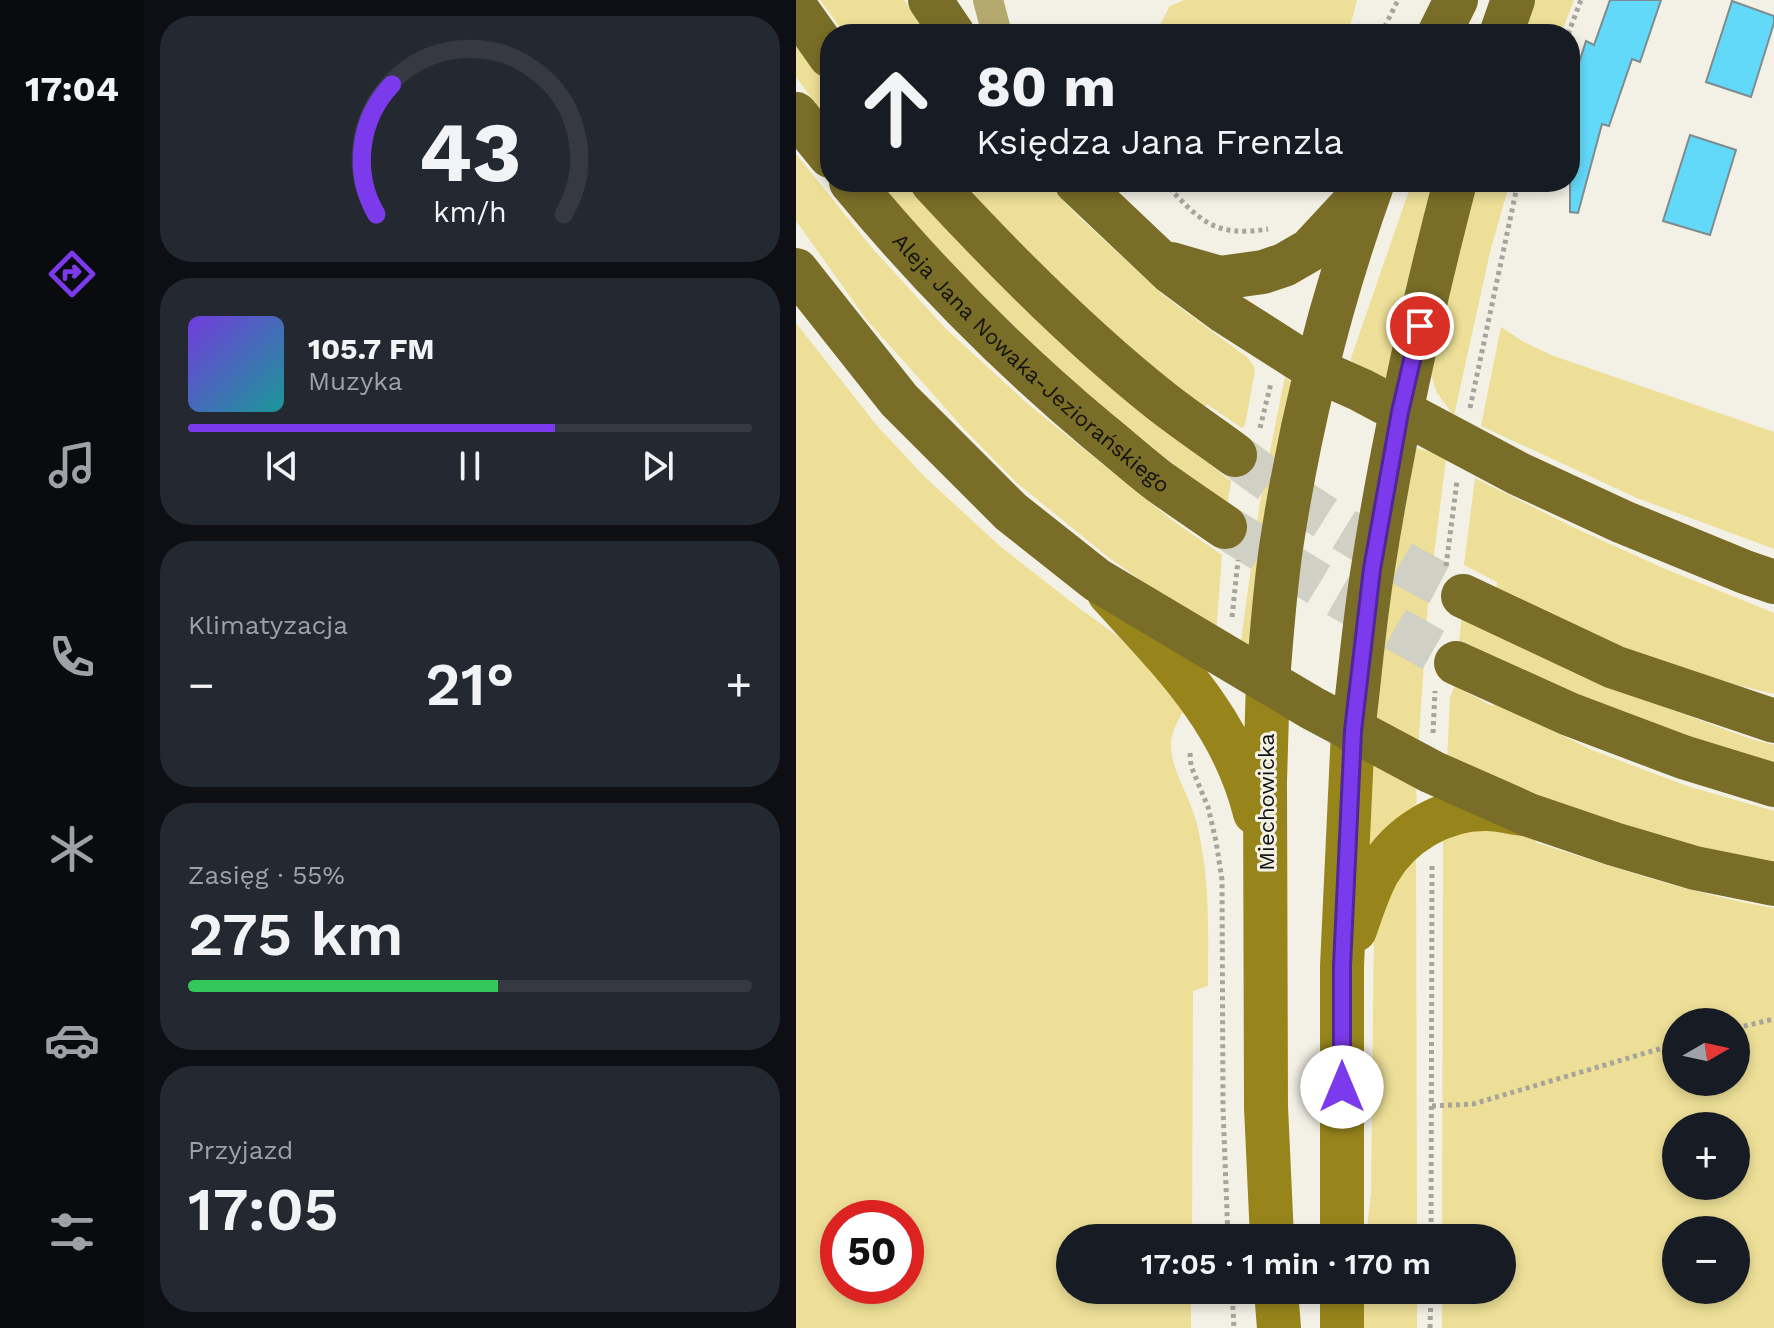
<!DOCTYPE html>
<html lang="pl">
<meta charset="utf-8">
<style>
:root{--surface:#171b24;--page:#242831;--text:#f1f3f6;--muted:#9ea1a6;--line:#363941;--accent:#7c3aed}
body{margin:0;font-family:"Work Sans",sans-serif;background:var(--page);color:var(--text);height:100vh;display:flex;flex-direction:column;font-size:30px;white-space:nowrap}
*{box-sizing:border-box;margin:0}
p{font-size:26px;color:var(--muted)}
.icon{flex:none;width:44px;height:44px;fill:none;stroke:currentColor;stroke-width:2;stroke-linecap:round;stroke-linejoin:round}
.map{position:relative;flex:1;overflow:hidden}
.sheet{display:flex;flex-direction:column;gap:16px;padding:16px;background:#0d0f14;width:652px}
.sheet>*{flex:none}
.top-card{position:absolute;left:24px;top:24px;width:760px;height:168px;border-radius:32px;box-shadow:0 4px 12px #0003;background:#171b24;color:var(--text);overflow:hidden}
.needle{width:52px;rotate:81deg}
.fabs{position:absolute;left:866px;top:1008px;display:grid;gap:16px}
.fabs a{display:grid;place-items:center;width:88px;height:88px;border-radius:50%;background:var(--surface);box-shadow:0 4px 12px #0003;font-size:40px}
.speed{position:absolute;left:24px;top:1200px;display:flex;gap:16px;font-size:40px;font-weight:700;text-align:center}
.speed>*{display:grid;place-content:center;width:104px;height:104px;border-radius:50%;background:var(--surface);box-shadow:0 4px 12px #0003;line-height:1}
.speed .limit{border:12px solid #d22;background:#fff;color:#111}
.pin{position:absolute;display:grid;place-items:center;width:68px;height:68px;color:#fff;margin:-34px;border:4px solid #fff;border-radius:50%;box-shadow:0 2px 8px #0007}
.me{position:absolute;width:88px;margin:-44px;rotate:0deg;stroke-linejoin:round;filter:drop-shadow(0 0 6px #0008)}
.turn{display:flex;align-items:center;gap:28px;height:168px;padding:0 24px;font-size:36px}
.turn .icon{width:104px;height:104px;stroke-width:2.5}
.turn b{display:block;font-size:56px;line-height:68px}
.big{font-size:60px;font-weight:600;line-height:1.1}
.sheet .tile{flex:1;display:flex;flex-direction:column;justify-content:center;gap:12px;min-width:0;padding:0 28px;border-radius:32px;background:var(--page)}
.sheet .dial{align-items:center;gap:0}
.dial svg{height:208px;overflow:visible;fill:none;stroke:var(--line);stroke-width:7;stroke-linecap:round;text-anchor:middle}
.dial text{fill:var(--text);stroke:none}
.song{display:flex;align-items:center;gap:24px}
.cover{width:96px;height:96px;border-radius:12px;background:linear-gradient(135deg,hsl(260 70% 55%),hsl(180 70% 35%))}
.played{height:8px;border-radius:4px;background:linear-gradient(90deg,var(--accent) 65%,var(--line) 65%)}
.keys{display:flex;justify-content:space-around;direction:ltr}
.heat{display:flex;justify-content:space-between;align-items:center;font-size:44px;direction:ltr}
.charge{height:12px;border-radius:6px;background:linear-gradient(90deg,#34c759 55%,var(--line) 0)}
.trip{position:absolute;left:260px;top:1224px;width:460px;height:80px;border-radius:40px;background:var(--surface);box-shadow:0 4px 12px #0003;font-weight:600;line-height:80px;text-align:center}
main{display:flex;flex:1;min-height:0}
.tabs{display:flex;flex-direction:column;width:144px;justify-content:space-around;align-items:center;background:#090b0e;color:var(--muted)}
.tabs .icon{width:56px;height:56px}
.tabs .active{color:var(--accent)}
.tabs b{font-size:36px;color:var(--text)}
.map>svg:first-child{display:block}
.green{fill:#eddf97;fill-rule:evenodd}
.building{fill:#63d9f9;stroke:#7e8b8f;stroke-width:2}
.lines{fill:none;stroke-linecap:round;stroke-linejoin:round}
.primary-tunnel{stroke:#d1d0c5;stroke-width:44;stroke-dasharray:44 22;stroke-linecap:butt}
.path{stroke:#a6a59b;stroke-width:5;stroke-dasharray:4 4;stroke-linecap:butt}
.street{stroke:#b4a96f;stroke-width:30}
.secondary{stroke:#97851c;stroke-width:44}
.primary{stroke:#796d28;stroke-width:44}
.route-casing{stroke:#51269a;stroke-width:20}
.route{stroke:#7c3aed;stroke-width:14}
.labels{text-anchor:middle;dominant-baseline:central;stroke-width:6;stroke-linejoin:round;paint-order:stroke}
.street-label{font-size:22px;fill:#13120e;stroke:#f3f1e5}
</style>
<main>
<nav class="tabs">
<b>17:04</b>
<svg class="icon active" aria-label="directions" viewBox="0 0 24 24"><path d="M12 3l9 9-9 9-9-9zM9 14v-3h6M13 9l2 2-2 2"/></svg>
<svg class="icon" aria-label="music" viewBox="0 0 24 24"><path d="M9 18V5l10-2v13"/><circle cx="6" cy="18" r="3"/><circle cx="16" cy="16" r="3"/></svg>
<svg class="icon" aria-label="phone" viewBox="0 0 24 24"><path d="M5 4h4l2 5-3 2q2 4 5 5l2-3 5 2v4C11 20 4 13 5 4z"/></svg>
<svg class="icon" aria-label="climate" viewBox="0 0 24 24"><path d="M12 3v18M4 7l16 10M4 17L20 7"/></svg>
<svg class="icon" aria-label="car" viewBox="0 0 24 24"><path d="M5 17H2v-5l4-1 3-4h7l3 4 3 1v5h-3M9 17h6M6 11h13"/><circle cx="7" cy="17" r="2"/><circle cx="17" cy="17" r="2"/></svg>
<svg class="icon" aria-label="filters" viewBox="0 0 24 24"><path d="M4 7h16M4 17h16"/><circle cx="9" cy="7" r="2"/><circle cx="15" cy="17" r="2"/></svg>
</nav>
<section class="sheet">
<div class="tile dial"><svg viewBox="0 0 100 80">
<path d="M14 69A42 42 0 1 1 86 69"/>
<path d="M14 69A42 42 0 0 1 20 19" stroke="#7c3aed"/>
<text x="50" y="56" font-size="32" font-weight="700">43</text>
<text x="50" y="72" font-size="11">km/h</text>
</svg></div>
<div class="tile">
<div class="song"><i class="cover"></i><div><b>105.7 FM</b><p>Muzyka</p></div></div>
<div class="played"></div>
<div class="keys"><svg class="icon" aria-label="previous" viewBox="0 0 24 24"><path d="M18 5L8 12l10 7zM5 5v14"/></svg><svg class="icon" aria-label="pause" viewBox="0 0 24 24"><path d="M8 5v14M16 5v14"/></svg><svg class="icon" aria-label="next" viewBox="0 0 24 24"><path d="M6 5l10 7-10 7zM19 5v14"/></svg></div>
</div>
<div class="tile"><p>Klimatyzacja</p>
<div class="heat"><a>−</a><b class="big">21°</b><a>+</a></div>
</div>
<div class="tile"><p>Zasięg · 55%</p><b class="big">275 km</b><div class="charge"></div></div>
<div class="tile"><p>Przyjazd</p><b class="big">17:05</b></div>
</section>
<div class="map">
<svg width="978" height="1328" viewBox="0 0 978 1328">
<rect width="100%" height="100%" fill="#f3f1e5"/>
<path class="green" d="M 24,0 L 108,0 L 132,34 L 49,34 Z
M 388,0 L 561,0 L 552,34 L 359,34 L 374,6 Z
M 733,0 L 778,0 L 765,34 L 720,34 Z
M 0,40 L 34,88 L 34,124 L 0,77 Z
M 0,154 L 77,249 L 149,328 L 232,404 L 376,520 L 426,555 L 420,634 L 312,557 L 221,483 L 168,429 L 70,319 L 0,221 Z
M 80,182 L 110,182 L 146,223 L 317,388 L 435,481 L 431,506 L 330,427 L 254,361 L 135,245 Z
M 164,182 L 250,182 L 278,212 L 367,295 L 452,358 L 458,366 L 459,371 L 449,425 L 446,428 L 412,405 L 404,407 L 300,317 L 189,211 Z
M 616,182 L 643,182 L 593,382 L 557,367 L 555,358 Z
M 674,182 L 714,182 L 694,252 L 658,416 L 641,393 L 635,375 Z
M 0,323 L 82,427 L 130,478 L 205,547 L 283,608 L 323,637 L 361,677 L 388,710 C 382,720 375,733 375,744 C 375,765 386,784 394,803 C 399,816 403,830 405,844 C 414,891 412,939 412,986 L 397,991 L 396,1238 L 274,1238 L 274,1290 L 395,1290 L 395,1328 L 0,1328 ZM 42,1218 L 110,1218 L 110,1286 L 42,1286 Z
M 705,327 L 726,341 L 755,355 L 978,432 L 978,549 L 841,498 L 685,426 Z
M 489,376 L 495,382 L 497,389 L 456,649 L 444,648 L 464,502 Z
M 619,448 L 633,451 L 650,459 L 632,603 L 622,752 L 582,730 L 575,713 Z
M 679,478 L 779,528 L 867,568 L 978,613 L 978,694 L 928,682 L 831,649 L 700,589 L 701,582 L 668,565 Z
M 666,612 L 814,687 L 955,739 L 978,745 L 978,764 L 895,739 L 787,697 L 663,643 Z
M 659,686 L 696,706 L 699,702 L 796,750 L 891,786 L 978,811 L 978,869 L 804,823 L 651,762 L 654,697 Z
M 575,759 L 620,776 L 621,817 L 570,865 Z
M 659,825 L 742,837 L 739,842 C 818,867 896,894 978,908 L 978,1328 L 646,1328 L 646,1290 L 706,1290 L 706,1238 L 646,1238 L 647,830 ZM 880,1022 L 940,1022 L 940,1082 L 880,1082 ZM 880,1126 L 940,1126 L 940,1186 L 880,1186 ZM 880,1230 L 940,1230 L 940,1290 L 880,1290 Z
M 620,846 L 621,1238 L 570,1238 L 575,1193 L 578,927 L 584,902 Z
M 564,1290 L 621,1290 L 621,1328 L 561,1328 Z"/>
<path class="building" d="M 814,0 L 865,0 L 844,62 L 836,59 L 813,126 L 806,124 L 782,213 L 774,212 L 774,91 L 790,41 L 798,45 Z
M 936,1 L 978,16 L 978,23 L 955,97 L 910,82 Z
M 894,135 L 940,150 L 914,235 L 867,221 Z"/>
<g class="lines">
<path class="primary-tunnel" d="M 439,455 C 511,510 587,555 667,596
M 429,527 L 539,594 L 660,663"/>
<path class="path" d="M 585,34 L 602,0
M 772,34 L 785,0
M 368,182 C 403,220 418,238 472,229
M 674,408 L 722,182
M 464,428 L 475,383
M 650,566 L 661,481
M 436,617 L 442,560
M 637,733 L 639,691
M 394,753 L 395,766 L 412,807 L 420,841 L 426,880 L 427,1109 L 432,1238
M 940,1028 L 978,1019
M 636,1106 L 677,1104 L 880,1044
M 635,1238 L 636,863
M 436,1290 L 438,1328
M 634,1328 L 635,1290"/>
<path class="street" d="M 192,0 L 201,34"/>
<path class="secondary" d="M 313,593 C 375,661 436,720 459,813
M 472,680 L 469,781 L 470,1107 L 476,1238
M 559,930 C 566,910 572,890 582,872 C 604,834 647,808 691,809 C 703,809 716,813 728,814
M 546,1238 L 546,966 L 557,731
M 480,1290 L 483,1328
M 546,1290 L 546,1328"/>
<g class="primary">
<path d="M 134,0 L 157,34"/>
<path d="M 0,8 L 34,56"/>
<path d="M 643,34 L 660,0"/>
<path d="M 705,34 L 717,0"/>
<path d="M 0,114 L 34,156"/>
<path id="s1" d="M 55,182 C 130,273 212,356 303,432 C 323,448 343,466 364,482 C 385,497 407,512 429,527"/>
<path d="M 136,182 C 207,259 283,336 365,401 C 389,420 415,437 439,455"/>
<path d="M 280,182 L 375,272 L 429,312 L 520,370 L 565,390 L 723,474 L 827,522 L 949,572 L 978,582"/>
<path d="M 375,264 L 424,278 L 467,272 L 488,265 L 514,250 L 566,194"/>
<path d="M 0,270 L 103,400 L 215,512 L 301,580 L 516,708 L 636,772 L 733,815 L 818,844 L 899,868 L 978,884"/>
<path d="M 667,596 L 818,667 L 978,721"/>
<path d="M 660,663 L 773,714 L 887,757 L 978,785"/>
<path d="M 472,680 C 476,632 479,583 487,535 C 506,415 536,296 577,182"/>
<path d="M 557,731 C 564,676 568,622 577,568 C 597,438 626,309 659,182"/>
</g>
</g>
<g class="lines">
<defs>
<path id="route" d="M 546,1087 L 546,966 L 557,731 L 576,569 L 604,412 L 624,326"/>
</defs>
<use href="#route" class="route-casing"/>
<use href="#route" class="route"/>
</g>
<g class="labels">
<g class="street-label">
<text stroke="none"><textPath href="#s1" startOffset="256">Aleja Jana Nowaka-Jeziorańskiego</textPath></text>
<text transform="translate(470 802) rotate(-90)">Miechowicka</text>
</g>
</g>
</svg>
<div class="fabs">
<a><svg class="needle" viewBox="-14 -14 28 28"><path d="M0-13l5 13h-10z" fill="#e53935"/><path d="M0 13l5-13h-10z" fill="#9ea1a6"/></svg></a>
<a>+</a>
<a>−</a>
</div>
<div class="speed"><div class="limit">50</div></div>
<div class="pin" style="left:624px;top:326px;background:#d93025"><svg class="icon" aria-label="arrive" viewBox="0 0 24 24"><path d="M6 21V4h12l-3 4 3 4H6"/></svg></div>
<svg class="me" style="left:546px;top:1087px" viewBox="-20 -20 40 40"><circle r="19" fill="#fff"/><path d="M0-13L10 11 0 6-10 11z" fill="#7c3aed"/></svg>
<div class="trip">17:05 · 1 min · 170 m</div>
<div class="top-card">
<div class="turn"><svg class="icon" aria-label="ahead" viewBox="0 0 24 24"><path d="M12 20V5M6 11l6-6 6 6"/></svg><div><b>80 m</b>Księdza Jana Frenzla</div></div>
</div>
</div>
</main>
